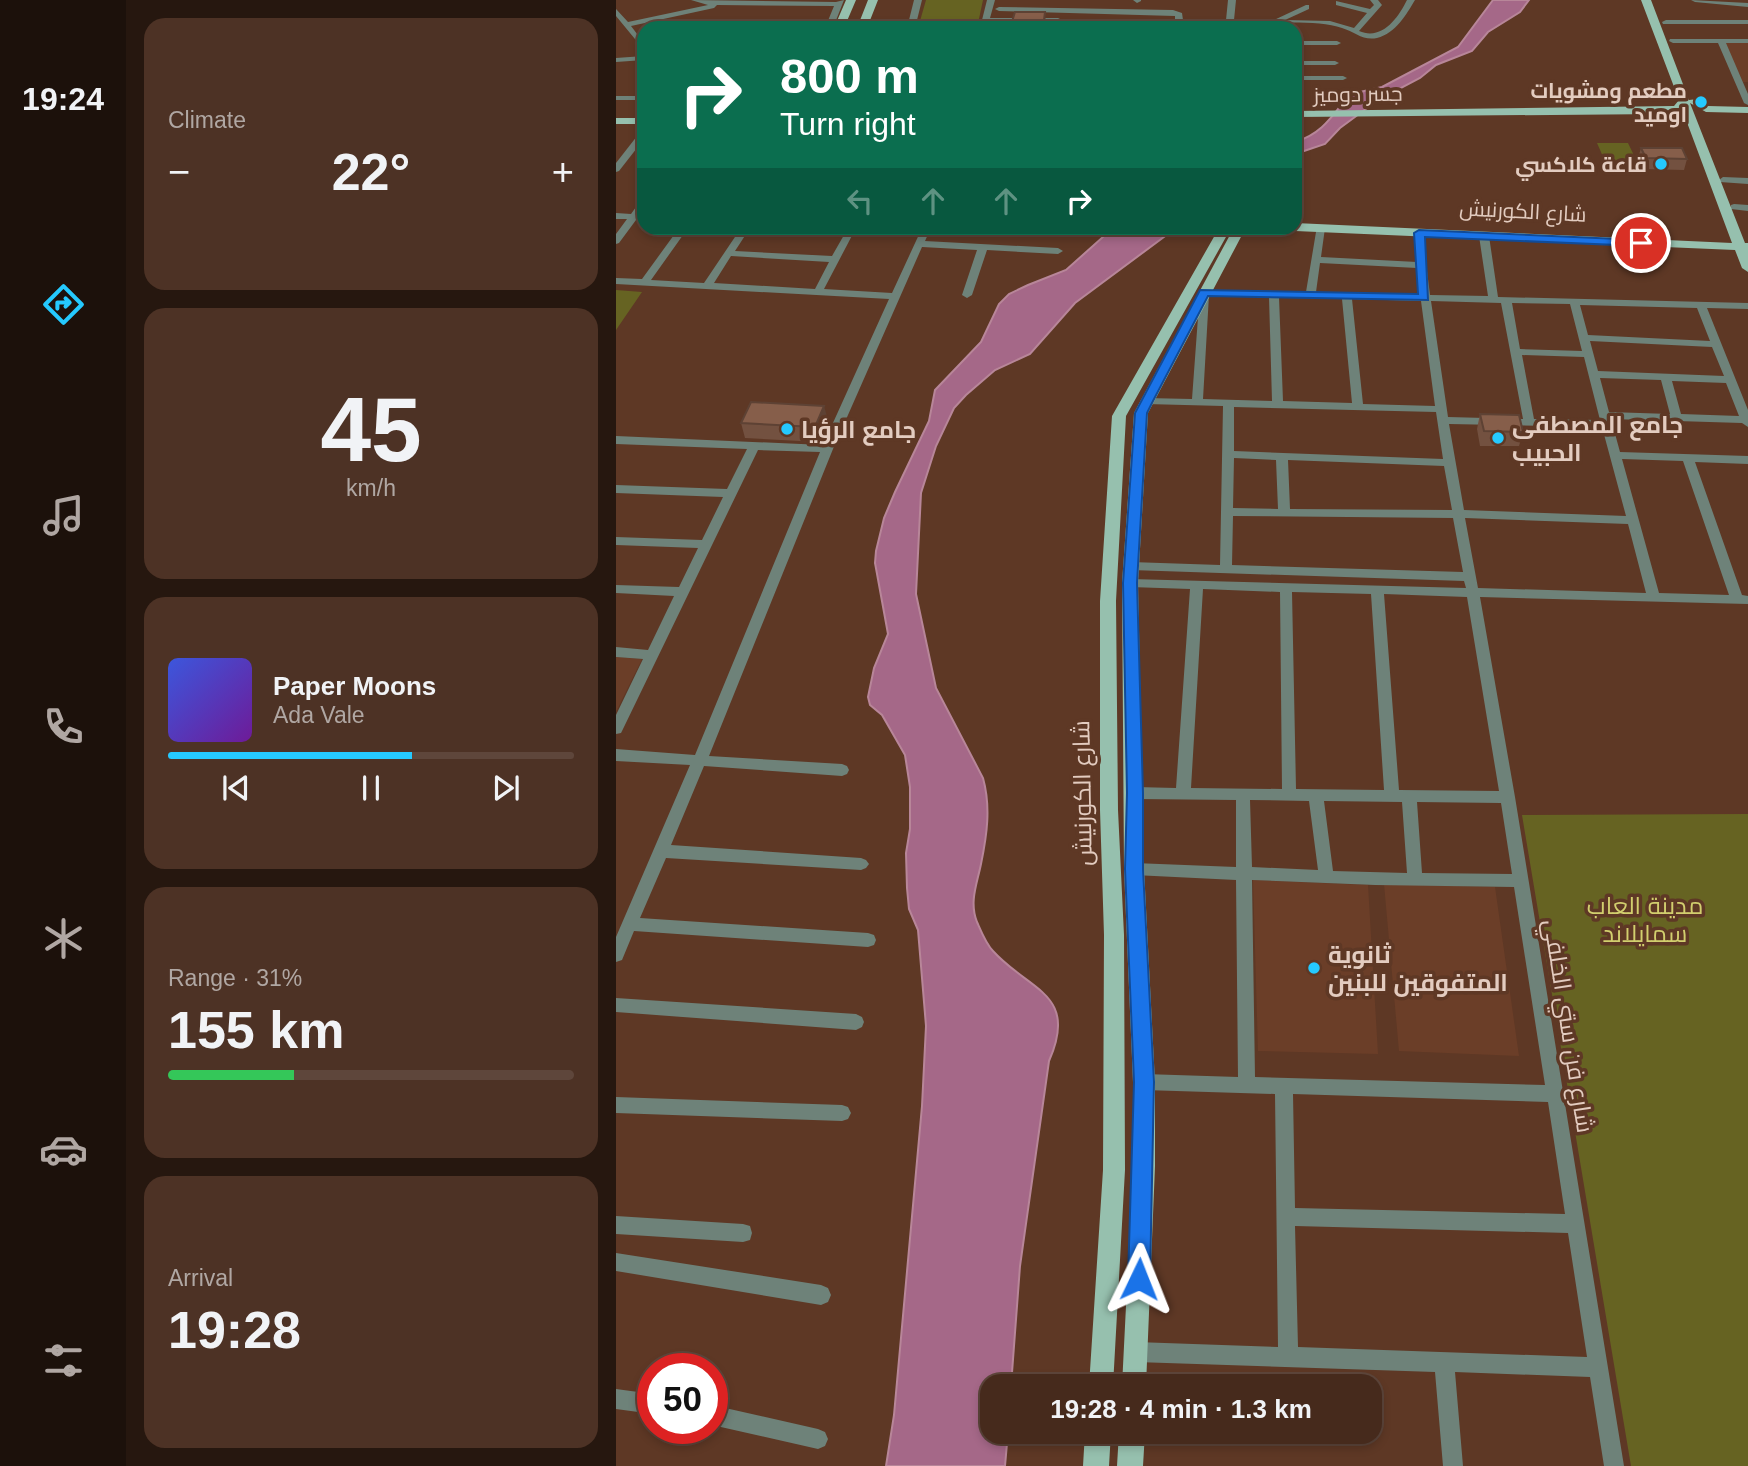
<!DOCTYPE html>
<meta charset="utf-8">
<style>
:root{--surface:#462a1c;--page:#4d3225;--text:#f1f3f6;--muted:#b0a7a3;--line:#5e463b;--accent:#25c9fe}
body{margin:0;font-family:Helvetica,Cairo,sans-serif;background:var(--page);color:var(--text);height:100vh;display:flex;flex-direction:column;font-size:26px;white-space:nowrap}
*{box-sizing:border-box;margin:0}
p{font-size:23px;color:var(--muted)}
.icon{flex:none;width:38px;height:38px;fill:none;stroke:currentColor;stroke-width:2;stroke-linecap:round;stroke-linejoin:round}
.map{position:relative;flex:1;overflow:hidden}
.panel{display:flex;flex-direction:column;gap:18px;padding:18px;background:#26170f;width:490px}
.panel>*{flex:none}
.hud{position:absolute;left:21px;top:21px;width:665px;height:214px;border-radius:21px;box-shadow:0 4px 10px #0003,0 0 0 2px var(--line);background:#0b6e4f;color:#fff;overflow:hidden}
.speed{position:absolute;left:21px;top:1353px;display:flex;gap:14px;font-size:35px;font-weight:700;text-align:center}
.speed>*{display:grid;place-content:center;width:91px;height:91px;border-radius:50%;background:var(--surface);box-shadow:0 4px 10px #0003,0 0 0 2px var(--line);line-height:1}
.speed .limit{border:10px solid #d22;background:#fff;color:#111}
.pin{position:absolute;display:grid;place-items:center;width:60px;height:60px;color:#fff;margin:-30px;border:4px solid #fff;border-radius:50%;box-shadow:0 2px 7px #0007}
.me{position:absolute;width:77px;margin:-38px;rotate:2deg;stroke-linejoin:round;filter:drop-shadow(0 0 5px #0008)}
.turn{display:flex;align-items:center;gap:24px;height:147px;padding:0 28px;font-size:32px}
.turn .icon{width:91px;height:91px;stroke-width:2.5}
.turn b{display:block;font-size:49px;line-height:60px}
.lanes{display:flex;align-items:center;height:66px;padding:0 28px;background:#0003;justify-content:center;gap:35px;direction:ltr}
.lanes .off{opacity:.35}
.big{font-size:52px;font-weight:600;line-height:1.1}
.panel .card{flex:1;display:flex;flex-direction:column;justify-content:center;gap:10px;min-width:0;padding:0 24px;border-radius:21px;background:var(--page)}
.panel .dial{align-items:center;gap:0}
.dial b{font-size:91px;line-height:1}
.song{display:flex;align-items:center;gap:21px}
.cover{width:84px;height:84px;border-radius:10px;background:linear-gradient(135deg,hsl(230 70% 55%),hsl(280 70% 35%))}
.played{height:7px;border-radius:4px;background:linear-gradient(90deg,var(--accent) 60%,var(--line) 60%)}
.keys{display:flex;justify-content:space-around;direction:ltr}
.heat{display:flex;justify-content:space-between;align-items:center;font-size:38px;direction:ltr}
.charge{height:10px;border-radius:5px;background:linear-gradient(90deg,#34c759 31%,var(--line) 0)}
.trip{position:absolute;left:364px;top:1374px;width:402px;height:70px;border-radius:21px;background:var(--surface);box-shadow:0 4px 10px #0003,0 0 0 2px var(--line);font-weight:600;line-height:70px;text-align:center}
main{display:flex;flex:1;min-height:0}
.tabs{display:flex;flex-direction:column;width:126px;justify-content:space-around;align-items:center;background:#1c110b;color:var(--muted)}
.tabs .icon{width:49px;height:49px}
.tabs .active{color:var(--accent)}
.tabs b{font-size:32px;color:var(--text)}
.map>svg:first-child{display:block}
.built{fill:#6b3e28}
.green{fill:#666322}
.water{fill:#a56888;stroke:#b88699;stroke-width:2}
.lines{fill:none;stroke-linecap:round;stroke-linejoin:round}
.minor{fill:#6e8279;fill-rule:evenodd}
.major{fill:#96c0ae;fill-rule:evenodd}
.wall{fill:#735140}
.shaded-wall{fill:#5e4234}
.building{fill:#865e4a;stroke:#5e4234;stroke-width:2}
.route{fill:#1a73e8;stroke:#114b97;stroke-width:2}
.poi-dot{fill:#25c9fe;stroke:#5e3825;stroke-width:2.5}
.labels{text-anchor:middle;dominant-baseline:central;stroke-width:7;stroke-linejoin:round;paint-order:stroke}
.far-poi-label{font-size:21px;font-weight:bold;fill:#e3ccc0;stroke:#5e3825;text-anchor:end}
.far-street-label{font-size:21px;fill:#e3ccc0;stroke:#5e3825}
.poi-label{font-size:24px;font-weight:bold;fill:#e3ccc0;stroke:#5e3825;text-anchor:start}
.street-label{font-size:24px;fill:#e3ccc0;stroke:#5e3825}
.park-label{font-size:24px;fill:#d2cf6e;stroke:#5e3825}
</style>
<main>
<nav class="tabs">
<b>19:24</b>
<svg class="icon active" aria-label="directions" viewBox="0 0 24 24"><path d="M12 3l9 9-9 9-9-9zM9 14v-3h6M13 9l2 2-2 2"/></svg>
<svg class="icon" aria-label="music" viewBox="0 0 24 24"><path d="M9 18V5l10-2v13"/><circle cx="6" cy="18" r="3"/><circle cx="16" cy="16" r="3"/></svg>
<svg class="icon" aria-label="phone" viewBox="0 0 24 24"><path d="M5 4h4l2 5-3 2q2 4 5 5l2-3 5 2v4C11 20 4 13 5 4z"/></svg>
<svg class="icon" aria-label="climate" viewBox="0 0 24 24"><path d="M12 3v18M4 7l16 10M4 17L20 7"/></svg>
<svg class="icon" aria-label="car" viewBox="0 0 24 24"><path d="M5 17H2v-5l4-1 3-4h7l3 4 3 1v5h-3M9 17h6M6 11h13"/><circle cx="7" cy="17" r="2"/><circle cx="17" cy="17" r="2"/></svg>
<svg class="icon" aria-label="filters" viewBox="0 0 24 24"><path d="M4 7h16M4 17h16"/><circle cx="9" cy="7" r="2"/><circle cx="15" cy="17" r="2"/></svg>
</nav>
<section class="panel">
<div class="card"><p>Climate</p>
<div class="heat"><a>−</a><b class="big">22°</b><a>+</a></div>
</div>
<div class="card dial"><b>45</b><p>km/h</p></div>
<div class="card">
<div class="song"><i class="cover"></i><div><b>Paper Moons</b><p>Ada Vale</p></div></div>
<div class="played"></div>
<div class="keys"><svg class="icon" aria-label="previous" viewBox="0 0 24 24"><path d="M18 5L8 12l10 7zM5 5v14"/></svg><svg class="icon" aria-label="pause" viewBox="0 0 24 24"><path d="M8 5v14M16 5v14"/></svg><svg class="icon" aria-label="next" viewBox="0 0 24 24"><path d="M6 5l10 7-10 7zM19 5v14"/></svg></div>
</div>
<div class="card"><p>Range · 31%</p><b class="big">155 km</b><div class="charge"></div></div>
<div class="card"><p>Arrival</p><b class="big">19:28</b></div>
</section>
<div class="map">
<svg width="1132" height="1466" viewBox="0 0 1132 1466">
<rect width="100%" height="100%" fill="#5e3825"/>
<path class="built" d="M 1108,42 L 1132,42 L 1132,82 L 1127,82 Z
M 0,657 L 26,659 L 0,712 Z
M 637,880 L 752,885 L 762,1054 L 642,1051 Z
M 768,884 L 879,887 L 903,1056 L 783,1051 Z"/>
<path class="green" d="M 310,0 L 367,0 L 361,28 L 302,28 Z
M 981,143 L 1012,143 L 1024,168 L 992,168 Z
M 0,290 L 26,292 L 0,330 Z
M 1132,814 L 1132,1466 L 1015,1466 L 906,815 Z"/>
<path class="water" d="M 877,0 L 913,0 L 904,12 L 872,32 L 856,51 L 820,65 L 804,78 L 762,100 L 724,128 L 709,144 L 679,154 L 679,142 C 702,135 712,122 726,104 L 722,97 L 766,87 L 842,47 Z
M 497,228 L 560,228 L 459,303 L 414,354 L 379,370 L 350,395 L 338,408 L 320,446 L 305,493 L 300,594 L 320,688 L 367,778 C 375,807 371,835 365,864 C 361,884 353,902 361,922 C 365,931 370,944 377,951 C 413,991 463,993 433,1061 L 404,1266 L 395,1386 L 376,1386 L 376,1432 L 392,1432 L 389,1466 L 270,1466 L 278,1415 L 306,1106 L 310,1026 L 302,930 L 293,909 L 291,888 L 290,853 L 294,829 L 294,787 L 289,755 L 266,715 L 254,705 L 252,697 L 258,668 L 272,634 L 259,563 L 260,551 L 268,518 L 279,492 L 313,421 L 319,390 L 365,342 L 383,304 L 393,294 L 412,285 L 450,270 Z"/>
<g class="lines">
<path class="minor" d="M 75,0 L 220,2 L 228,0 L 217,28 L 209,28 L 218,6 L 101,5 L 98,8 L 15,26 L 28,43 L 28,50 L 0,16 L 0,9 L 12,22 L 92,5 Z
M 298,0 L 306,0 L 299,28 L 291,28 Z
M 371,0 L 379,0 L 374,18 L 442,18 L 446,20 L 559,20 L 559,16 L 383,11 L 379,9 L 383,7 L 557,10 L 566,13 L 567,20 L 610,20 L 612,0 L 620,0 L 618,20 L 658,20 L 690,5 L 693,5 L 693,9 L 669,20 L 714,21 L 738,28 L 751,13 L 720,5 L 720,1 L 754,9 L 758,5 L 754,0 L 762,0 L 766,5 L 743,31 C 766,41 782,18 791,0 L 799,0 C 790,15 780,33 761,38 C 747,41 739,32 726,28 C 699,19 647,24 617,24 L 617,28 L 609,28 L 610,24 L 567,24 L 567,28 L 559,28 L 559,24 L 373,22 L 372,28 L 364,28 Z
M 517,0 L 525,0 L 525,1 L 521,3 Z
M 1075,0 L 1132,3 L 1132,7 L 1079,2 Z
M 1050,20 L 1132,20 L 1132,24 L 1047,24 L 1046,22 Z
M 154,25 L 157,28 L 112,28 L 116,26 Z
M 1054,39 L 1132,39 L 1132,43 L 1110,43 L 1132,94 L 1132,105 L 1128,103 L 1102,43 L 1057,43 L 1053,41 Z
M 679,41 L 721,41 L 725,43 L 721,45 L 679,45 Z
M 28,56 L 28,60 L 0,62 L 0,58 Z
M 679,61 L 719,61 L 723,63 L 719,65 L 679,65 Z
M 679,76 L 727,76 L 731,78 L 727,80 L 679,80 Z
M 0,96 L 28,96 L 28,100 L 0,100 Z
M 28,130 L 28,139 L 3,171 L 0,172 L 0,163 L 25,131 Z
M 1107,177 L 1132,178 L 1132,184 L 1104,182 L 1103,180 Z
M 28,199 L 28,208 L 24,214 L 28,217 L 20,220 L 3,243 L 0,244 L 0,234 L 11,219 L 0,219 L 0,213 L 15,214 L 25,200 Z
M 1118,204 L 1132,205 L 1132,211 L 1115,209 L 1115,205 Z
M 701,226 L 709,228 L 705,257 L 801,262 L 798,233 L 806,231 L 814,295 L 872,296 L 863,236 L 868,233 L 873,236 L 882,297 L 1132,303 L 1132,309 L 1091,308 L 1132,410 L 1132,427 L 1126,423 L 995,419 L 1004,452 L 1132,456 L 1132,464 L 1079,462 L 1126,595 L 1132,596 L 1132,604 L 864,597 L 899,797 L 1008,1466 L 988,1466 L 974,1377 L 839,1372 L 847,1466 L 827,1466 L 819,1372 L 520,1362 L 513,1359 L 510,1352 L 513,1345 L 520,1342 L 662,1347 L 659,1094 L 528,1090 L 522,1088 L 519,1082 L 522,1076 L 528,1074 L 622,1077 L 620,880 L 518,875 L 513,873 L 510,869 L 513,865 L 518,863 L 620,867 L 620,800 L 519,799 L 514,797 L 512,793 L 514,789 L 519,787 L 560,788 L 574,589 L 514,587 L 508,583 L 514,579 L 850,588 L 848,581 L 515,570 L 509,566 L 515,562 L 604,565 L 607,406 L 530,404 L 525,401 L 530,398 L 576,399 L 584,290 L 690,292 ZM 704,263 L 801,268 L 804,295 L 700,292 ZM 593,295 L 653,297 L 656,401 L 587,399 ZM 663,297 L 726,299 L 736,403 L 667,401 ZM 736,299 L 805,301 L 819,406 L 747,404 ZM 815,301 L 885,303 L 907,419 L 832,417 ZM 896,303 L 954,304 L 966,351 L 904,349 ZM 964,305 L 1081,308 L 1094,341 L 972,335 ZM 974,341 L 1096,347 L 1108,376 L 982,371 ZM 906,355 L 968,357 L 984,420 L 918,419 ZM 984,378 L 1045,380 L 1054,414 L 993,412 ZM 1056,381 L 1110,383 L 1123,416 L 1065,414 ZM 618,407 L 820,412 L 827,459 L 618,451 ZM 833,424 L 986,427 L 1010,516 L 848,510 ZM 618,458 L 660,460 L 662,509 L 617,508 ZM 1006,459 L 1067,461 L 1113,595 L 1043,593 ZM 672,460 L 828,466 L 836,510 L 674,509 ZM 617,516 L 837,518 L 847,572 L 616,565 ZM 849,518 L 1012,524 L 1030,593 L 862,588 ZM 587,589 L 664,592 L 666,789 L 575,788 ZM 676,592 L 755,594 L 768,790 L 680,789 ZM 768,594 L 851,597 L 883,791 L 783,790 ZM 634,800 L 693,801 L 702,870 L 636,867 ZM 708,801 L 786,802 L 791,873 L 717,871 ZM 801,802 L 885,803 L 896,874 L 806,873 ZM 636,880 L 759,885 L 898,887 L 929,1085 L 639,1077 ZM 677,1094 L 932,1102 L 949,1214 L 679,1208 ZM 679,1226 L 952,1233 L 971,1357 L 682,1347 Z
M 63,228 L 72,228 L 35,280 L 88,283 L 125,228 L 134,228 L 119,251 L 216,256 L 232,228 L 240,228 L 208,289 L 276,293 L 306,228 L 315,228 L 309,241 L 442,248 L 447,251 L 442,254 L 371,250 L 356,295 L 351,298 L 346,295 L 361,250 L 306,247 L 217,449 L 93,756 L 226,764 L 231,766 L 233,770 L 231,774 L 226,776 L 88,766 L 55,845 L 245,858 L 250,860 L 253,864 L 250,868 L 245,870 L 50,858 L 24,918 L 252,933 L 258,935 L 260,940 L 258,945 L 252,947 L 18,931 L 6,960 L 0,962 L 0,937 L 74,765 L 0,761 L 0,749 L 79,755 L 204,452 L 142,450 L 7,729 L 5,733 L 0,734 L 0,715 L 27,659 L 0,657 L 0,647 L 32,650 L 58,596 L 0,593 L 0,585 L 63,587 L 82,548 L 0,545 L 0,537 L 86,540 L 107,497 L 0,493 L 0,485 L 111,489 L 131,449 L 0,444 L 0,436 L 207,445 L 273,299 L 0,284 L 0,278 L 26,279 ZM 115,256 L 213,262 L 199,289 L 98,283 Z
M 0,998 L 240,1014 L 246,1017 L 248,1022 L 246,1027 L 240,1030 L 0,1012 Z
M 0,1097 L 226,1105 L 232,1107 L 235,1113 L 232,1119 L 226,1121 L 0,1113 Z
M 0,1216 L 127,1224 L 134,1226 L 136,1233 L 134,1240 L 127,1242 L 0,1234 Z
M 0,1253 L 205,1285 L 212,1288 L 215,1295 L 212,1302 L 205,1305 L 0,1271 Z
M 0,1389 L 37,1394 L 37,1414 L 0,1409 Z
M 96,1405 L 202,1429 L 209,1432 L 212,1439 L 209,1446 L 202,1449 L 96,1425 Z"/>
<path class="major" d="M 230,0 L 240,0 L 228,28 L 218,28 Z
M 252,0 L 262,0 L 251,28 L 241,28 Z
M 1025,0 L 1035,0 L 1073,100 L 1082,99 L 1092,106 L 1132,107 L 1132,113 L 1090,112 L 1074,103 L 1129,243 L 1132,243 L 1132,272 L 1126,268 L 1119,250 L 679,231 L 673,228 L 679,228 L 679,223 L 1116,243 L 1066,109 L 1047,114 L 679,117 L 679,111 L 1058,106 L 1063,100 Z
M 0,118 L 28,118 L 28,124 L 0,124 Z
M 603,228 L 615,228 L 510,416 L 500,601 L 502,810 L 508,935 L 509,1170 L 497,1386 L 473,1386 L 487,1170 L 488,935 L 484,810 L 484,601 L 496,416 Z
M 622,228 L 635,228 L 626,235 L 532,413 L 522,583 L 528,869 L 539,1082 L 539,1166 L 530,1386 L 506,1386 L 517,1166 L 517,1082 L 508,869 L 506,583 L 518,413 L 615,233 Z
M 469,1432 L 495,1432 L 493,1466 L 467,1466 Z
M 503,1432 L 529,1432 L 527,1466 L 501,1466 Z"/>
</g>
<path class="wall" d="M 1025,148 L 1071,159 L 1068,170 L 1027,169 L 1022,158 Z
M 864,414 L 907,432 L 903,446 L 864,446 L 861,429 Z
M 212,420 L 203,442 L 129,438 L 125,423 Z"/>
<path class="shaded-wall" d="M 429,12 L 430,28 L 427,28 Z
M 208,406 L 212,420 L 203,442 L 199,427 Z"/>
<path class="building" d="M 399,12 L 429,12 L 427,28 L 394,28 Z
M 1025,148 L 1066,148 L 1071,159 L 1030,158 Z
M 135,402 L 208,406 L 199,427 L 125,423 Z
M 864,414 L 903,415 L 907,432 L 868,431 Z"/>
<path class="route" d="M 803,230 L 1025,240 L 1030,243 L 1025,246 L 809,237 L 812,300 L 592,296 L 537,401 L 531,413 L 521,583 L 527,793 L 527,869 L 538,1082 L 534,1279 L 531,1287 L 523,1290 L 515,1287 L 512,1279 L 518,1082 L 509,869 L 511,793 L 507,583 L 519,413 L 584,290 L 802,294 L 798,233 Z"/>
<g class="poi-dot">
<circle cx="1085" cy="102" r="7"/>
<circle cx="1045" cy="164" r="7"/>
<circle cx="171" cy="429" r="7"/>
<circle cx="882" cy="438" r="7"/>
<circle cx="698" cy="968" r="7"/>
</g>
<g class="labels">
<g class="far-poi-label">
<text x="1071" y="90">مطعم ومشويات<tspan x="1071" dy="24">اوميد</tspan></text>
<text x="1031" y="164">قاعة كلاكسي</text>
</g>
<g class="far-street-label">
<text transform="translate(742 94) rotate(-1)">جسر دوميز</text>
<text transform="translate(907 211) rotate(3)">شارع الكورنيش</text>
</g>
<g class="poi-label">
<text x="896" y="424">جامع المصطفى<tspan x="896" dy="28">الحبيب</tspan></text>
<text x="185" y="429">جامع الرؤيا</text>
<text x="712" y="954">ثانوية<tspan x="712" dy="28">المتفوقين للبنين</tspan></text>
</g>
<g class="street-label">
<text transform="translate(466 793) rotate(-91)">شارع الكورنيش</text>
<text transform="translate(953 1026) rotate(81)">شارع فن ستي الخلفي</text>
</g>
<g class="park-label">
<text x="1029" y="905">مدينة العاب<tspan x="1029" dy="28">سمايلاند</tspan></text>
</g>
</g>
</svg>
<div class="speed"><div class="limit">50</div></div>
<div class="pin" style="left:1025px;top:243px;background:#d93025"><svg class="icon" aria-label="arrive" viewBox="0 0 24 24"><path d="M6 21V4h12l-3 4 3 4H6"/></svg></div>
<svg class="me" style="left:523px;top:1279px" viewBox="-20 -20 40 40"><path d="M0-17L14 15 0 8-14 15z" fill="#1a73e8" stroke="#fff" stroke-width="4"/></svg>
<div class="trip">19:28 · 4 min · 1.3 km</div>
<div class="hud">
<div class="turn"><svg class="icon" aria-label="right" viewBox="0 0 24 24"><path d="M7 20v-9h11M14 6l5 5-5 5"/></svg><div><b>800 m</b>Turn right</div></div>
<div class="lanes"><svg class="icon off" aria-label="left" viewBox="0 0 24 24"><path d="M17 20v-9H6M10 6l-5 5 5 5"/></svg><svg class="icon off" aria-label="ahead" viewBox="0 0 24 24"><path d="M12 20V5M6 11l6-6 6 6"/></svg><svg class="icon off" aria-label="ahead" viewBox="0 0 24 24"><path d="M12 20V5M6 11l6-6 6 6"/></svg><svg class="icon" aria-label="right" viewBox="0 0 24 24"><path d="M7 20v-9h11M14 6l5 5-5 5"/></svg></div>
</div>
</div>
</main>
